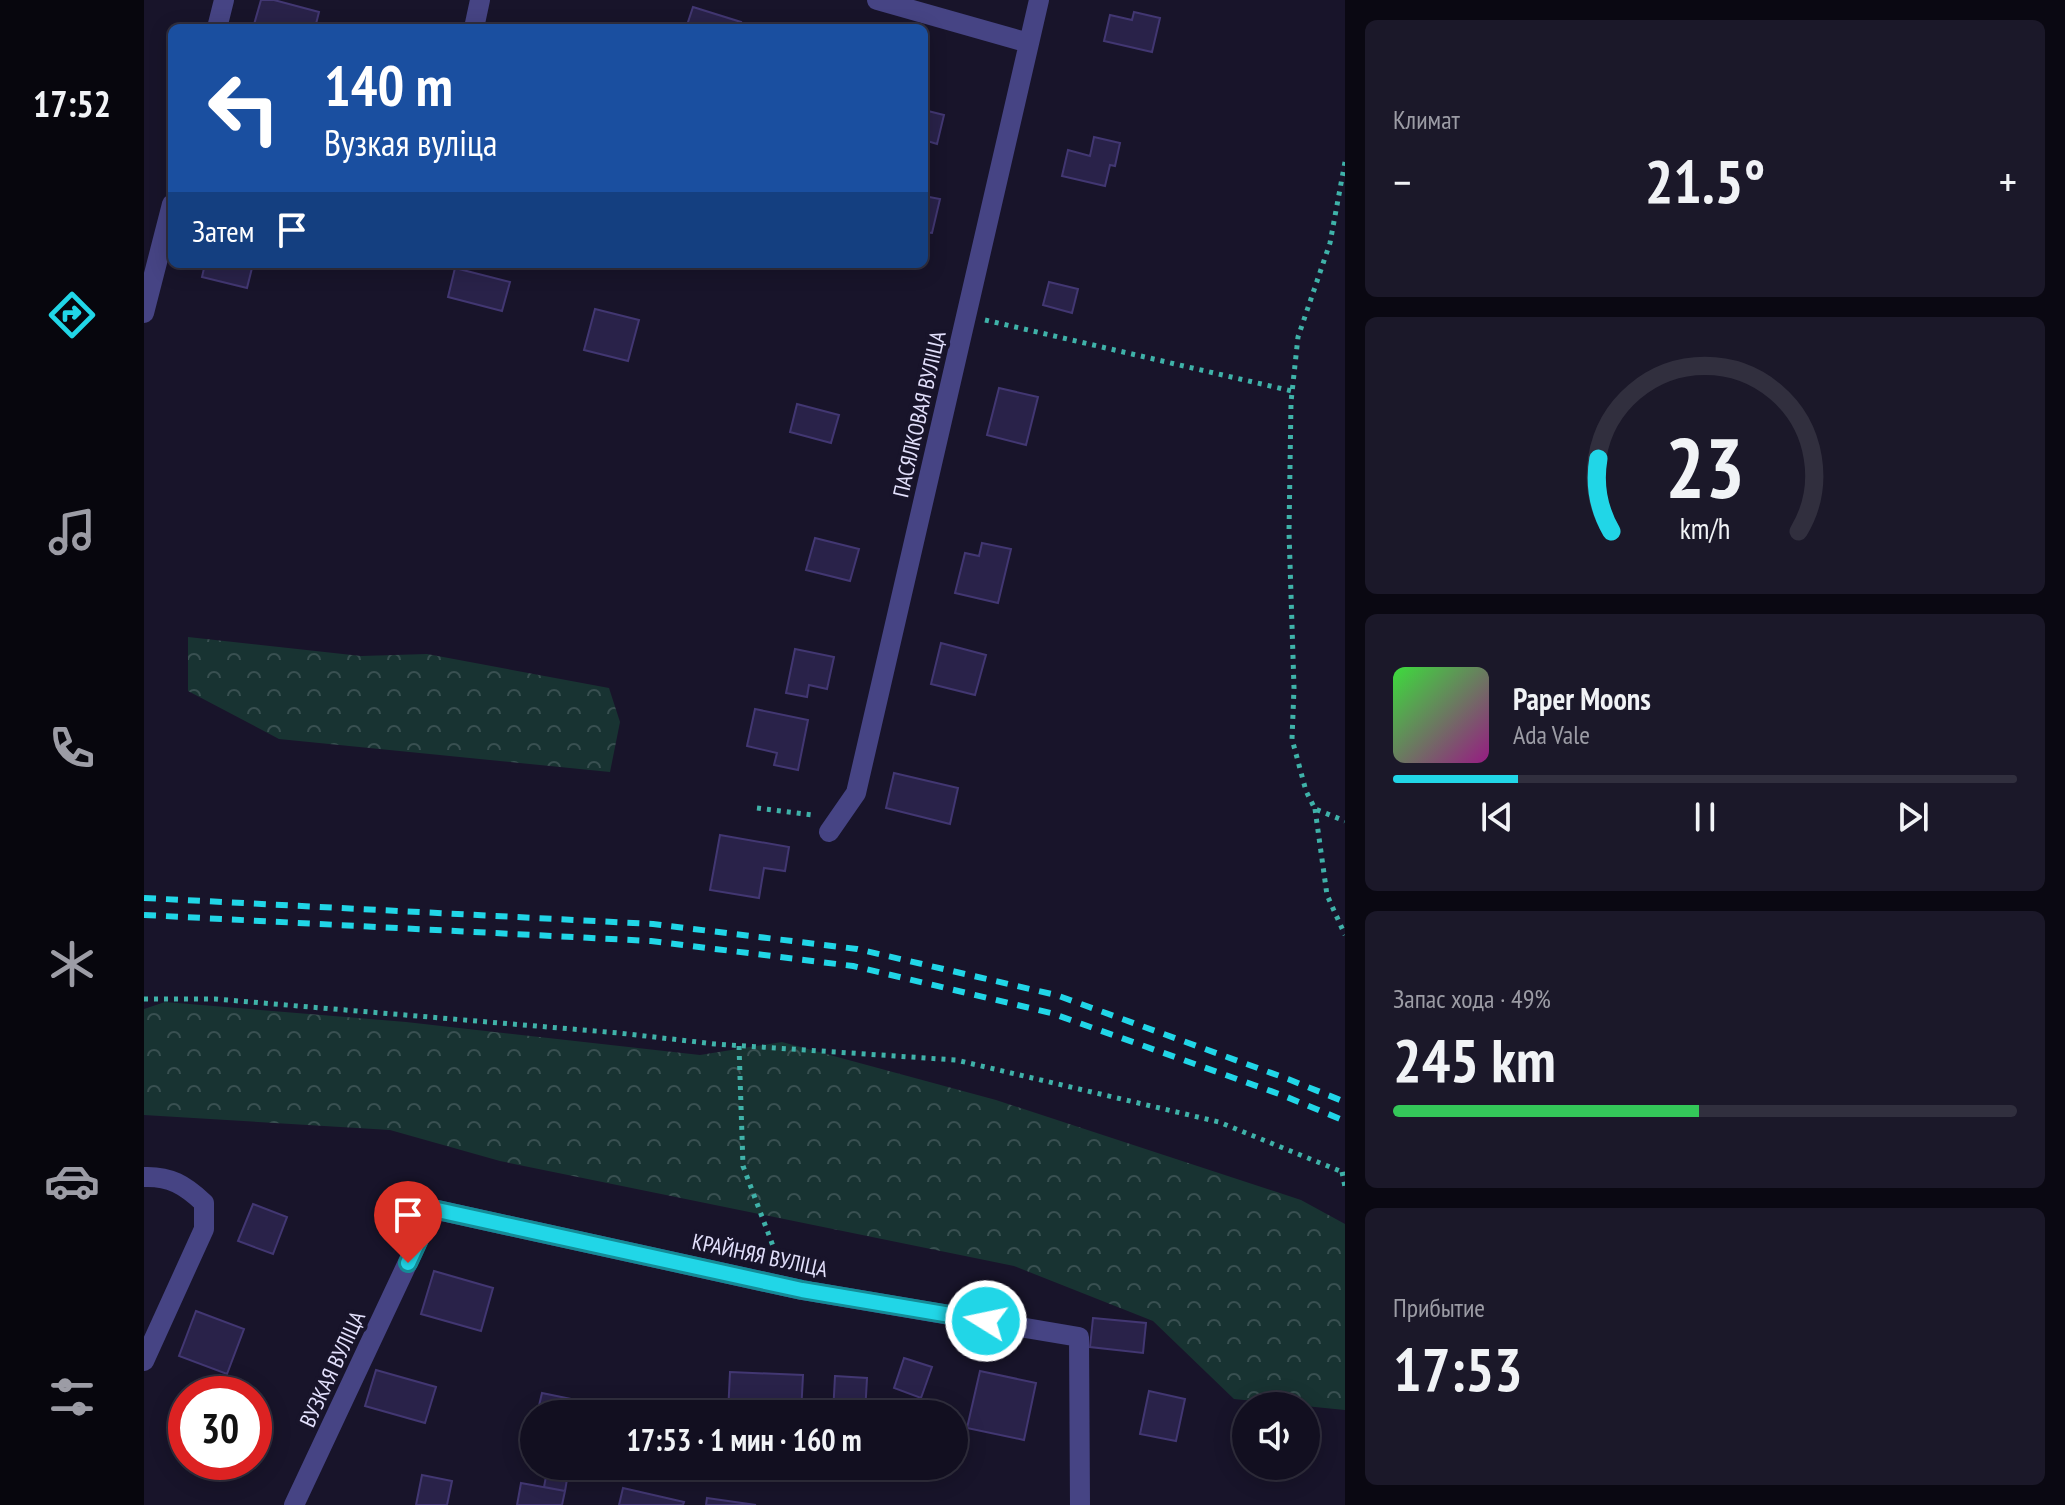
<!DOCTYPE html>
<html lang="ru">
<meta charset="utf-8">
<style>
:root{--surface:#120f20;--page:#1b1829;--text:#f1f3f6;--muted:#9c9ca5;--line:#312f3e;--accent:#21d6e7}
body{margin:0;font-family:"PT Sans Narrow",sans-serif;background:var(--page);color:var(--text);height:100vh;display:flex;flex-direction:column;font-size:30px;white-space:nowrap}
*{box-sizing:border-box;margin:0}
p{font-size:26px;color:var(--muted)}
.icon{flex:none;width:44px;height:44px;fill:none;stroke:currentColor;stroke-width:2;stroke-linecap:round;stroke-linejoin:round}
.map{position:relative;flex:1;overflow:hidden}
.sheet{display:flex;flex-direction:column;gap:20px;padding:20px;background:#0a0812;width:720px}
.sheet>*{flex:none}
.top-card{position:absolute;left:24px;top:24px;width:760px;height:244px;border-radius:12px;box-shadow:0 4px 20px #0003,0 0 0 2px var(--line);background:#1a4fa0;color:#fff;overflow:hidden}
.controls{position:absolute;left:1088px;top:1392px;display:grid;gap:16px}
.controls a{display:grid;place-items:center;width:88px;height:88px;border-radius:50%;background:var(--surface);box-shadow:0 4px 20px #0003,0 0 0 2px var(--line);font-size:40px}
.speed{position:absolute;left:24px;top:1376px;display:flex;gap:16px;font-size:40px;font-weight:700;text-align:center}
.speed>*{display:grid;place-content:center;width:104px;height:104px;border-radius:50%;background:var(--surface);box-shadow:0 4px 20px #0003,0 0 0 2px var(--line);line-height:1}
.speed .limit{border:12px solid #d22;background:#fff;color:#111}
.pin{position:absolute;display:grid;place-items:center;width:68px;height:68px;color:#fff;margin:-82px -34px;border-radius:50% 50% 50% 0;rotate:-45deg;box-shadow:0 0 8px #0007}
.pin .icon{rotate:45deg}
.me{position:absolute;width:88px;margin:-44px;rotate:280deg;stroke-linejoin:round;filter:drop-shadow(0 0 6px #0008)}
.turn{display:flex;align-items:center;gap:28px;height:168px;padding:0 24px;font-size:36px}
.turn .icon{width:104px;height:104px;stroke-width:2.5}
.turn b{display:block;font-size:56px;line-height:68px}
.then{display:flex;align-items:center;height:76px;padding:0 24px;background:#0003;gap:16px;font-size:30px}
.big{font-size:60px;font-weight:700;line-height:1.1}
.sheet .widget{flex:1;display:flex;flex-direction:column;justify-content:center;gap:12px;min-width:0;padding:0 28px;border-radius:12px;background:var(--page)}
.sheet .dial{align-items:center;gap:0}
.dial svg{height:208px;overflow:visible;fill:none;stroke:var(--line);stroke-width:7;stroke-linecap:round;text-anchor:middle}
.dial text{fill:var(--text);stroke:none}
.song{display:flex;align-items:center;gap:24px}
.cover{width:96px;height:96px;border-radius:12px;background:linear-gradient(135deg,hsl(120 70% 55%),hsl(310 70% 35%))}
.played{height:8px;border-radius:4px;background:linear-gradient(90deg,var(--accent) 20%,var(--line) 20%)}
.keys{display:flex;justify-content:space-around;direction:ltr}
.heat{display:flex;justify-content:space-between;align-items:center;font-size:44px;direction:ltr}
.charge{height:12px;border-radius:6px;background:linear-gradient(90deg,#34c759 49%,var(--line) 0)}
.trip{position:absolute;left:376px;top:1400px;width:448px;height:80px;border-radius:40px;background:var(--surface);box-shadow:0 4px 20px #0003,0 0 0 2px var(--line);font-weight:700;line-height:80px;text-align:center}
main{display:flex;flex:1;min-height:0}
.menu{display:flex;flex-direction:column;width:144px;justify-content:space-around;align-items:center;background:#07060d;color:var(--muted)}
.menu .icon{width:56px;height:56px}
.menu .on{color:var(--accent)}
.menu b{font-size:36px;color:var(--text)}
.map>svg:first-child{display:block}
.forest{fill:url(#forest-crowns)}
.building{fill:#292249;stroke:#423772;stroke-width:2}
.lines{fill:none;stroke-linecap:round;stroke-linejoin:round}
.path{stroke:#3fb2a9;stroke-width:5;stroke-dasharray:4 6;stroke-linecap:butt}
.minor{stroke:#464484;stroke-width:20}
.rail{stroke:#21d6e7;stroke-width:6;stroke-dasharray:12 10;stroke-linecap:butt}
.route-casing{stroke:#158b96;stroke-width:20}
.route{stroke:#21d6e7;stroke-width:14}
.labels{text-anchor:middle;dominant-baseline:central;stroke-width:8;stroke-linejoin:round;paint-order:stroke}
.street-label{font-size:22px;fill:#e3e0fc;stroke:#18142a}
</style>
<main>
<nav class="menu">
<b>17:52</b>
<svg class="icon on" aria-label="directions" viewBox="0 0 24 24"><path d="M12 3l9 9-9 9-9-9zM9 14v-3h6M13 9l2 2-2 2"/></svg>
<svg class="icon" aria-label="music" viewBox="0 0 24 24"><path d="M9 18V5l10-2v13"/><circle cx="6" cy="18" r="3"/><circle cx="16" cy="16" r="3"/></svg>
<svg class="icon" aria-label="phone" viewBox="0 0 24 24"><path d="M5 4h4l2 5-3 2q2 4 5 5l2-3 5 2v4C11 20 4 13 5 4z"/></svg>
<svg class="icon" aria-label="climate" viewBox="0 0 24 24"><path d="M12 3v18M4 7l16 10M4 17L20 7"/></svg>
<svg class="icon" aria-label="car" viewBox="0 0 24 24"><path d="M5 17H2v-5l4-1 3-4h7l3 4 3 1v5h-3M9 17h6M6 11h13"/><circle cx="7" cy="17" r="2"/><circle cx="17" cy="17" r="2"/></svg>
<svg class="icon" aria-label="filters" viewBox="0 0 24 24"><path d="M4 7h16M4 17h16"/><circle cx="9" cy="7" r="2"/><circle cx="15" cy="17" r="2"/></svg>
</nav>
<div class="map">
<svg width="1201" height="1505" viewBox="0 0 1201 1505">
<defs>
<pattern id="forest-crowns" width="20" height="18" patternUnits="userSpaceOnUse" patternTransform="scale(2)"><rect width="20" height="18" fill="#183332"/><path d="M2 6a3 3 0 1 1 6 0M12 15a3 3 0 1 1 6 0" fill="none" stroke="#395051"/></pattern>
</defs>
<rect width="100%" height="100%" fill="#18142a"/>
<path class="forest" d="M 44,637 L 217,656 L 283,654 L 465,688 L 476,722 L 466,772 L 135,739 L 44,691 Z
M 21,1002 L 262,1022 L 556,1055 L 638,1042 L 852,1100 L 1157,1200 L 1201,1224 L 1201,1410 L 1090,1399 L 1009,1321 L 870,1266 L 356,1161 L 246,1130 L 0,1115 L 0,1009 Z"/>
<path class="building" d="M 117,0 L 130,0 L 175,12 L 171,28 L 109,28 Z
M 549,7 L 597,22 L 595,28 L 542,28 Z
M 990,12 L 1016,18 L 1008,52 L 960,41 L 966,15 L 988,20 Z
M 780,110 L 800,115 L 793,144 L 780,140 Z
M 950,137 L 976,143 L 971,166 L 966,165 L 961,186 L 918,176 L 924,150 L 946,156 Z
M 780,196 L 796,199 L 788,233 L 780,232 Z
M 61,264 L 109,264 L 103,288 L 58,277 Z
M 311,268 L 366,282 L 358,311 L 304,297 Z
M 905,282 L 934,289 L 928,313 L 899,305 Z
M 451,309 L 495,320 L 484,361 L 440,350 Z
M 855,388 L 894,397 L 882,445 L 843,435 Z
M 653,404 L 695,415 L 687,443 L 646,432 Z
M 671,538 L 715,549 L 706,581 L 662,570 Z
M 838,543 L 867,549 L 854,603 L 811,593 L 821,553 L 835,556 Z
M 797,643 L 842,655 L 831,695 L 787,684 Z
M 651,649 L 690,657 L 683,689 L 665,685 L 663,697 L 642,693 Z
M 611,709 L 664,720 L 654,770 L 630,765 L 633,753 L 603,746 Z
M 750,773 L 814,788 L 806,824 L 742,808 Z
M 576,835 L 645,847 L 641,871 L 620,868 L 615,898 L 566,890 Z
M 109,1204 L 143,1217 L 129,1254 L 94,1241 Z
M 290,1271 L 349,1288 L 337,1331 L 277,1314 Z
M 52,1311 L 100,1329 L 83,1374 L 35,1356 Z
M 949,1318 L 1002,1323 L 999,1353 L 946,1347 Z
M 760,1358 L 788,1367 L 777,1398 L 750,1388 Z
M 232,1370 L 292,1387 L 281,1423 L 221,1406 Z
M 836,1371 L 892,1383 L 880,1440 L 823,1428 Z
M 586,1372 L 659,1375 L 657,1414 L 584,1414 Z
M 691,1376 L 723,1378 L 721,1414 L 689,1414 Z
M 1005,1391 L 1041,1399 L 1032,1441 L 996,1434 Z
M 398,1393 L 437,1401 L 434,1414 L 393,1414 Z
M 54,1462 L 97,1462 L 90,1478 Z
M 404,1466 L 425,1468 L 421,1491 L 400,1487 Z
M 278,1475 L 308,1481 L 303,1505 L 272,1505 Z
M 377,1483 L 421,1491 L 418,1505 L 373,1505 Z
M 479,1488 L 540,1502 L 539,1505 L 475,1505 Z
M 563,1498 L 612,1505 L 562,1505 Z"/>
<g class="lines">
<path class="path" d="M 1201,162 L 1186,243 L 1154,337 L 1147,402 L 1145,532 L 1150,688 L 1148,739 L 1162,791 L 1171,809 L 1201,821
M 841,320 L 1148,391
M 613,808 L 669,815
M 1171,809 L 1183,895 L 1201,935
M 0,999 L 71,999 L 475,1033 L 571,1044 L 812,1060 L 1075,1122 L 1201,1173
M 595,1046 L 599,1166 L 629,1246 L 640,1262
M 1198,1172 L 1201,1187"/>
<path class="minor" d="M 733,0 L 885,43
M 73,28 L 80,0
M 330,28 L 336,0
M 0,313 L 28,204
M 685,832 L 712,793 L 895,0
M 0,1177 C 26,1176 41,1185 60,1203 L 60,1229 L 0,1361
M 150,1505 L 289,1209 L 658,1290 L 935,1337 L 936,1505"/>
<path class="rail" d="M 0,898 L 509,924 L 713,949 L 912,995 L 1144,1079 L 1201,1102
M 0,915 L 507,941 L 709,966 L 907,1013 L 1138,1095 L 1201,1121"/>
</g>
<g class="lines">
<defs>
<path id="route" d="M 264,1263 L 289,1209 L 658,1290 L 842,1321"/>
</defs>
<use href="#route" class="route-casing"/>
<use href="#route" class="route"/>
</g>
<g class="labels">
<g class="street-label">
<text transform="translate(775 414) rotate(-77)">ПАСЯЛКОВАЯ ВУЛІЦА</text>
<text transform="translate(616 1255) rotate(12)">КРАЙНЯЯ ВУЛІЦА</text>
<text transform="translate(188 1369) rotate(-65)">ВУЗКАЯ ВУЛІЦА</text>
</g>
</g>
</svg>
<div class="controls">
<a><svg class="icon" aria-label="sound" viewBox="0 0 24 24"><path d="M4 9h4l5-4v14l-5-4H4zM17 9q2 3 0 6"/></svg></a>
</div>
<div class="speed"><div class="limit">30</div></div>
<div class="pin" style="left:264px;top:1263px;background:#d93025"><svg class="icon" aria-label="arrive" viewBox="0 0 24 24"><path d="M6 21V4h12l-3 4 3 4H6"/></svg></div>
<svg class="me" style="left:842px;top:1321px" viewBox="-20 -20 40 40"><circle r="17" fill="#21d6e7" stroke="#fff" stroke-width="3"/><path d="M0-11L8 9 0 5-8 9z" fill="#fff"/></svg>
<div class="trip">17:53 · 1 мин · 160 m</div>
<div class="top-card">
<div class="turn"><svg class="icon" aria-label="left" viewBox="0 0 24 24"><path d="M17 20v-9H6M10 6l-5 5 5 5"/></svg><div><b>140 m</b>Вузкая вуліца</div></div>
<div class="then">Затем<svg class="icon" aria-label="arrive" viewBox="0 0 24 24"><path d="M6 21V4h12l-3 4 3 4H6"/></svg></div>
</div>
</div>
<section class="sheet">
<div class="widget"><p>Климат</p>
<div class="heat"><a>−</a><b class="big">21.5°</b><a>+</a></div>
</div>
<div class="widget dial"><svg viewBox="0 0 100 80">
<path d="M14 69A42 42 0 1 1 86 69"/>
<path d="M14 69A42 42 0 0 1 9 41" stroke="#21d6e7"/>
<text x="50" y="56" font-size="32" font-weight="700">23</text>
<text x="50" y="72" font-size="11">km/h</text>
</svg></div>
<div class="widget">
<div class="song"><i class="cover"></i><div><b>Paper Moons</b><p>Ada Vale</p></div></div>
<div class="played"></div>
<div class="keys"><svg class="icon" aria-label="previous" viewBox="0 0 24 24"><path d="M18 5L8 12l10 7zM5 5v14"/></svg><svg class="icon" aria-label="pause" viewBox="0 0 24 24"><path d="M8 5v14M16 5v14"/></svg><svg class="icon" aria-label="next" viewBox="0 0 24 24"><path d="M6 5l10 7-10 7zM19 5v14"/></svg></div>
</div>
<div class="widget"><p>Запас хода · 49%</p><b class="big">245 km</b><div class="charge"></div></div>
<div class="widget"><p>Прибытие</p><b class="big">17:53</b></div>
</section>
</main>
